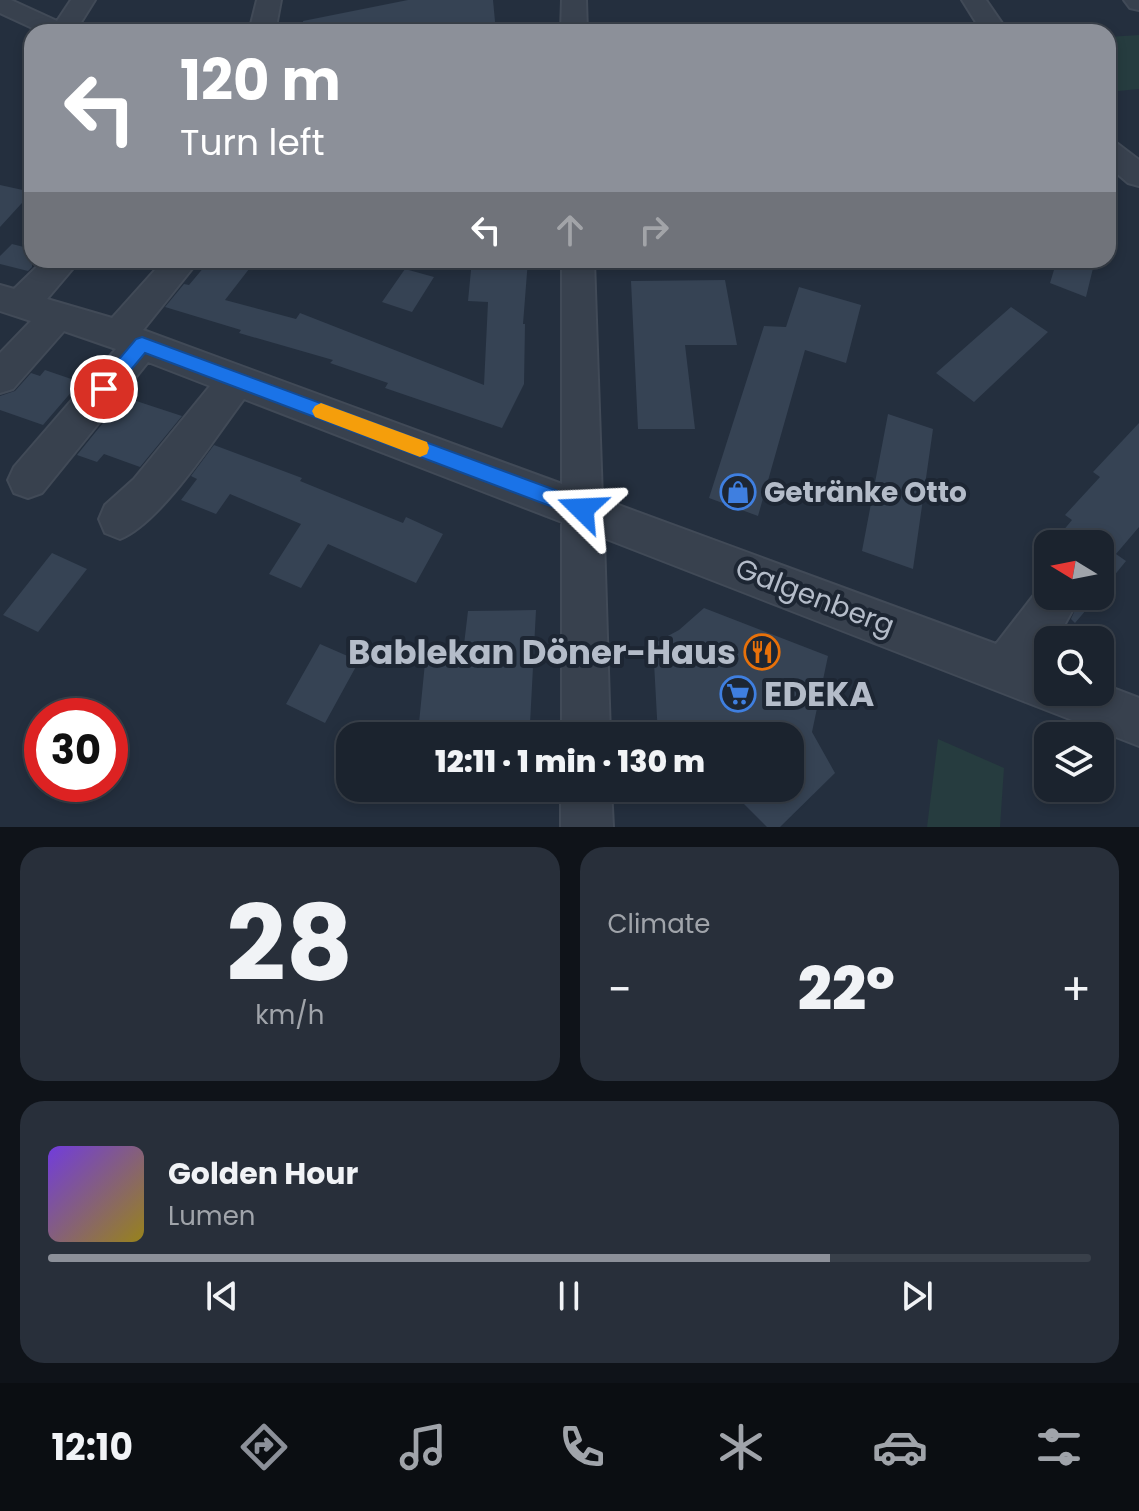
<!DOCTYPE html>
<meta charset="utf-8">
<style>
:root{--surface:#1b232e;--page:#282f3a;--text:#f1f3f6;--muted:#a0a4aa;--line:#39404a;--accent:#8c9099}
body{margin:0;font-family:Poppins,sans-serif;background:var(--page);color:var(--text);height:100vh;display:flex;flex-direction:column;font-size:30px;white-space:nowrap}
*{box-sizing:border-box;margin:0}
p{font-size:26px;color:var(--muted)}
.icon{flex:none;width:44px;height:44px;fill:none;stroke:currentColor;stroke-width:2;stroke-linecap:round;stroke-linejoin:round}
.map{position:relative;height:827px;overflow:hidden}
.side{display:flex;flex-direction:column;gap:20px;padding:20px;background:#0f1319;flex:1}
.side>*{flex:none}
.top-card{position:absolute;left:24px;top:24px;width:1092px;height:244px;border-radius:24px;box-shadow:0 4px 12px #0003,0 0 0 2px var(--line);background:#8c9099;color:#fff;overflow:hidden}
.needle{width:52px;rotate:280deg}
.controls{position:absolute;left:1034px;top:530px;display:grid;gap:16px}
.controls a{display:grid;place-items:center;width:80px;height:80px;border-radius:16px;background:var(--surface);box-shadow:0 4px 12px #0003,0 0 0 2px var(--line);font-size:40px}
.speed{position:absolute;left:24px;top:698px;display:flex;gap:16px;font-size:40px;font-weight:700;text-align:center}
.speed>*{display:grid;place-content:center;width:104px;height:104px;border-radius:50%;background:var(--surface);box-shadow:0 4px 12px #0003,0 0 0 2px var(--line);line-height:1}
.speed .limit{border:12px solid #d22;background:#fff;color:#111}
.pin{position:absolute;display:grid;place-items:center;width:68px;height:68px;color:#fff;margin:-34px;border:4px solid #fff;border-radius:50%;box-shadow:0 2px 8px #0007}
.me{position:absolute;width:88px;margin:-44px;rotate:291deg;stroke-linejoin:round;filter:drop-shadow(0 0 6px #0008)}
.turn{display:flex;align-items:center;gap:28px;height:168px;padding:0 24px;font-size:36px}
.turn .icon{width:104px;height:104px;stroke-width:2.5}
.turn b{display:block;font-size:56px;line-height:68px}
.lanes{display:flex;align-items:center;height:76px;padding:0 24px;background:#0003;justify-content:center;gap:40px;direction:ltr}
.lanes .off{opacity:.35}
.big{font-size:60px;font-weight:800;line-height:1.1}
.side .card{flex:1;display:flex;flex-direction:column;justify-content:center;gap:12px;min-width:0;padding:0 28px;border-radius:24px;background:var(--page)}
.side .dial{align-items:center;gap:0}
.dial b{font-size:104px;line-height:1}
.song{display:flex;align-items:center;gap:24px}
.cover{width:96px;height:96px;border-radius:12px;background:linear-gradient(135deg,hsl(260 70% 55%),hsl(50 70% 35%))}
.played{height:8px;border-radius:4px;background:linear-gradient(90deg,var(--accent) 75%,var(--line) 75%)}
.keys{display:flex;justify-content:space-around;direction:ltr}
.heat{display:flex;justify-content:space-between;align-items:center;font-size:44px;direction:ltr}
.side .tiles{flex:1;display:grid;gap:20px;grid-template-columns:1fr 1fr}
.card:last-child{grid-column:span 2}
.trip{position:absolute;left:336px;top:722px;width:468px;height:80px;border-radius:24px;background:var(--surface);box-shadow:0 4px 12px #0003,0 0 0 2px var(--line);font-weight:800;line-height:80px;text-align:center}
.menu{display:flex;height:128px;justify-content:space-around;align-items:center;background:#0b0e12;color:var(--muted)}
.menu .icon{width:56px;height:56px}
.menu .selected{color:var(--accent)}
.menu b{font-size:36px;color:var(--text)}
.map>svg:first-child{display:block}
.green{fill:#263c3f}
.building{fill:#364354}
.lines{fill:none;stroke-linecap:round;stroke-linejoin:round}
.minor-casing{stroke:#414a57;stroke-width:4}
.minor{fill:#38414e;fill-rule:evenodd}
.route{fill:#1a73e8;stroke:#114b97;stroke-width:2}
.slow{fill:#f59e0b}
.labels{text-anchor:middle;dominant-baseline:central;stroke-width:8;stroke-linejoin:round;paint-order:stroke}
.poi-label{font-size:28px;font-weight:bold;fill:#b4bcc9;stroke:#1d2633;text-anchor:start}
.street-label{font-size:28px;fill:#b4bcc9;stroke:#1d2633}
.near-poi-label{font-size:34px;font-weight:bold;fill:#b4bcc9;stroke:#1d2633;text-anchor:end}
</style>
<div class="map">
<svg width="1139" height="827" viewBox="0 0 1139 827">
<rect width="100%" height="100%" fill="#242f3e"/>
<path class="green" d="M 1139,35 L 1139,89 L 1108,92 L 1108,37 Z
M 938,739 L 1004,768 L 1000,827 L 927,827 Z"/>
<path class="building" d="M 408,0 L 493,0 L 496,32 L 304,32 L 303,21 Z
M 0,185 L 32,192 L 0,227 Z
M 12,244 L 32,249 L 32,267 L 28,271 L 0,264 L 0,256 Z
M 210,260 L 256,260 L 225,300 L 296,319 L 300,313 L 484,385 L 488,302 L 468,301 L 472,260 L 528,260 L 523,324 L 525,324 L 524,384 L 502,428 L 385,388 L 388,383 L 330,363 L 333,360 L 239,333 L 241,330 L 165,307 L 184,284 L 189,285 Z
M 1057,260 L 1095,260 L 1086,297 L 1050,283 Z
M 405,269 L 434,277 L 412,312 L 382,302 Z
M 725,280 L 737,345 L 685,345 L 695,429 L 638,429 L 631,281 Z
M 799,287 L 861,305 L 846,363 L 805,350 L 758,516 L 709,498 L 764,326 L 786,327 Z
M 1011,307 L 1048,332 L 974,402 L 936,373 Z
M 45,370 L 80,382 L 43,425 L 0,410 L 0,396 L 15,391 L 31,373 L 40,376 Z
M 124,397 L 182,416 L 140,467 L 104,454 L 97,462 L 77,455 Z
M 888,414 L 933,429 L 913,569 L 862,551 Z
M 1139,423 L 1139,527 L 1116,554 L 1126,561 L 1100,593 L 1100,544 L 1052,544 L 1072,520 L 1065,515 L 1100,477 L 1093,472 Z
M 214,445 L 302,478 L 300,481 L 403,523 L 406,517 L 443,534 L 416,583 L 328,544 L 301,588 L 269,574 L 301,524 L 230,494 L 216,514 L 181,500 L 197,479 L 191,476 Z
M 52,553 L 87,569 L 38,632 L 3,615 Z
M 1069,596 L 1098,596 L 1075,623 L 1071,619 L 1075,610 Z
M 704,608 L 828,656 L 812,732 L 835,773 L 780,827 L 767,827 L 728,788 L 790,788 L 790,736 L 658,736 L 653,644 L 679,630 Z
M 536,610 L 530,724 L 419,723 L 426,653 L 463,653 L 468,611 Z
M 320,644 L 359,661 L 325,723 L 286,704 Z"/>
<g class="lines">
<defs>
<path id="minor" d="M 0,0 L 11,0 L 57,21 L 71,0 L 95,0 L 75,32 L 41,32 L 0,13 Z
M 257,0 L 281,0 L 275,32 L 249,32 Z
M 562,0 L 586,0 L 587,32 L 561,32 Z
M 962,0 L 986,0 L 1008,32 L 982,32 Z
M 1124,0 L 1139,0 L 1139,10 L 1130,8 Z
M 1108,141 L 1118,144 L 1139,160 L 1139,186 L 1128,183 L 1108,166 Z
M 44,260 L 80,260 L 47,299 L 112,318 L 164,260 L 199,260 L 143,330 L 562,484 L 562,260 L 594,260 L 602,499 L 996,644 L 1034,595 L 1048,589 L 1048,596 L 1066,596 L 1072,611 L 1056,640 L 1048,640 L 1048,651 L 1041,661 L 1048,663 L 1048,692 L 1100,692 L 1100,683 L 1139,698 L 1139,746 L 604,538 L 610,736 L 562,736 L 562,522 L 244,399 C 215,437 162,522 120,539 L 105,533 L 99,519 L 105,505 L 134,479 L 210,386 L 148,362 L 42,493 L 28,498 L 14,493 L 8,480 L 14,467 L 116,349 L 64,331 L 13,389 L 0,393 L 0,353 L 31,321 L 0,311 L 0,285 L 14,289 Z
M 561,788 L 611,788 L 613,827 L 561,827 Z"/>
</defs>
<use href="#minor" class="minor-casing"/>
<use href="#minor" class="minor"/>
</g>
<path class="route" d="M 142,337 L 582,500 L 589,502 L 592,509 L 589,515 L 582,518 L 145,353 L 110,395 L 98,395 L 95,389 L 98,384 L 136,339 Z"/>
<path class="slow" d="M 321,403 L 427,442 L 429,448 L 427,454 L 420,457 L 315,417 L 312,411 L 315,406 Z"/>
<defs>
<symbol id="shop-ring" viewBox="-11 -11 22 22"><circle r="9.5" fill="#1d2633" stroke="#3f7fe0" stroke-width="1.5"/><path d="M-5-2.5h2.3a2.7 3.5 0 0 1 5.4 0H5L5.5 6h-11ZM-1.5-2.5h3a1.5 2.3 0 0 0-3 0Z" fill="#3f7fe0"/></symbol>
<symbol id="restaurant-ring" viewBox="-11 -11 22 22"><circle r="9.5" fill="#1d2633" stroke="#e8710a" stroke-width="1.5"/><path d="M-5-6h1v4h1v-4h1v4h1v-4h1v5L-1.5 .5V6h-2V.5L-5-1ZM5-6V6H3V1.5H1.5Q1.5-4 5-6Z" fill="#e8710a"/></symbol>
<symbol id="supermarket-ring" viewBox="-11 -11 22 22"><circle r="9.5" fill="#1d2633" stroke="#3f7fe0" stroke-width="1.5"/><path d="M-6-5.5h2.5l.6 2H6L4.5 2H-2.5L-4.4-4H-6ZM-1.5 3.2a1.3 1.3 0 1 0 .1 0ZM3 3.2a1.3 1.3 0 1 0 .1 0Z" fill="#3f7fe0"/></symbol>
</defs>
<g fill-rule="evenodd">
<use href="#shop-ring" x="718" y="472" width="40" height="40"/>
<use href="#restaurant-ring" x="742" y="632" width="40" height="40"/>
<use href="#supermarket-ring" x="718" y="674" width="40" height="40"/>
</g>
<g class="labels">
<g class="poi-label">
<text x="764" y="492">Getränke Otto</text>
</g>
<g class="street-label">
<text transform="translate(815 597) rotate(21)">Galgenberg</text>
</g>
<g class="near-poi-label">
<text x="736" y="652">Bablekan Döner-Haus</text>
<text x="764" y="694" text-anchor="start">EDEKA</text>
</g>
</g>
</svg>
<div class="controls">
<a><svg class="needle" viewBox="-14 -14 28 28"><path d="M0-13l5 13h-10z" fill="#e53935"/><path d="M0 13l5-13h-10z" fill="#a0a4aa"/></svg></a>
<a><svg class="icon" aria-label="search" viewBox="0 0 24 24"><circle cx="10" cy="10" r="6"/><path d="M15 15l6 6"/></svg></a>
<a><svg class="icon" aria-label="layers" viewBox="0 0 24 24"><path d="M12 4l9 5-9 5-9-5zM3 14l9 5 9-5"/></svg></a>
</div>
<div class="speed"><div class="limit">30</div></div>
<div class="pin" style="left:104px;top:389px;background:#d93025"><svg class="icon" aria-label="arrive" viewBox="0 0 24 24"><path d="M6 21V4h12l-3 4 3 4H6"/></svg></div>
<svg class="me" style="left:582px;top:509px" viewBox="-20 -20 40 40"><path d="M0-17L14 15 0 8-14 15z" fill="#1a73e8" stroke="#fff" stroke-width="4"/></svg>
<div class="trip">12:11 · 1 min · 130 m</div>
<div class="top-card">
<div class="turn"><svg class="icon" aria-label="left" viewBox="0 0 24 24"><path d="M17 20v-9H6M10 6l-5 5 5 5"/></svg><div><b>120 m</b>Turn left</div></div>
<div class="lanes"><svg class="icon" aria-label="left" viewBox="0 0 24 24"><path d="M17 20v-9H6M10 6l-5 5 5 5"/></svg><svg class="icon off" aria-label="ahead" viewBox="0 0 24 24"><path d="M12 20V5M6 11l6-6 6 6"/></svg><svg class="icon off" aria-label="right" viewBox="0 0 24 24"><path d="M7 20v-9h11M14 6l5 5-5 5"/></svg></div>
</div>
</div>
<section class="side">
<div class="tiles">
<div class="card dial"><b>28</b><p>km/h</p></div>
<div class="card"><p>Climate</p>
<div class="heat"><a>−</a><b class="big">22°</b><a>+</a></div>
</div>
<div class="card">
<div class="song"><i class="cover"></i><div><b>Golden Hour</b><p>Lumen</p></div></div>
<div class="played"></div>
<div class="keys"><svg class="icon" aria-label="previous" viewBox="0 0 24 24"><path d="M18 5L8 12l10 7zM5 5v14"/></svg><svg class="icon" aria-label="pause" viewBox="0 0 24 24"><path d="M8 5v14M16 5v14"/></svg><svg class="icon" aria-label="next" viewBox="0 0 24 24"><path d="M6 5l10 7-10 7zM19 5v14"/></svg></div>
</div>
</div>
</section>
<nav class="menu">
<b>12:10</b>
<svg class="icon selected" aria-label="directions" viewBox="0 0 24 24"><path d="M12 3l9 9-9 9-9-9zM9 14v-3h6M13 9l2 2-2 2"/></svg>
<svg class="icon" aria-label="music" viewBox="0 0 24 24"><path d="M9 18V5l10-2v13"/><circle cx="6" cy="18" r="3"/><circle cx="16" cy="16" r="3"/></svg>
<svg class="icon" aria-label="phone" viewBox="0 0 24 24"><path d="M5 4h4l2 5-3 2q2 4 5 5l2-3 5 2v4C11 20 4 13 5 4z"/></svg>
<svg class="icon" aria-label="climate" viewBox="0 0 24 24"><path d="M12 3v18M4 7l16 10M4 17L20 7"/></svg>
<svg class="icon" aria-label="car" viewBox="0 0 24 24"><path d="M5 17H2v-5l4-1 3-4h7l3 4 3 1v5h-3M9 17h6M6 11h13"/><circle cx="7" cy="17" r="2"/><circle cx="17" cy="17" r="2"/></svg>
<svg class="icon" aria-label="filters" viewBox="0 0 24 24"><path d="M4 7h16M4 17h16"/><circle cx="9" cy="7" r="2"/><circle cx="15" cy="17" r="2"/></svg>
</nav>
